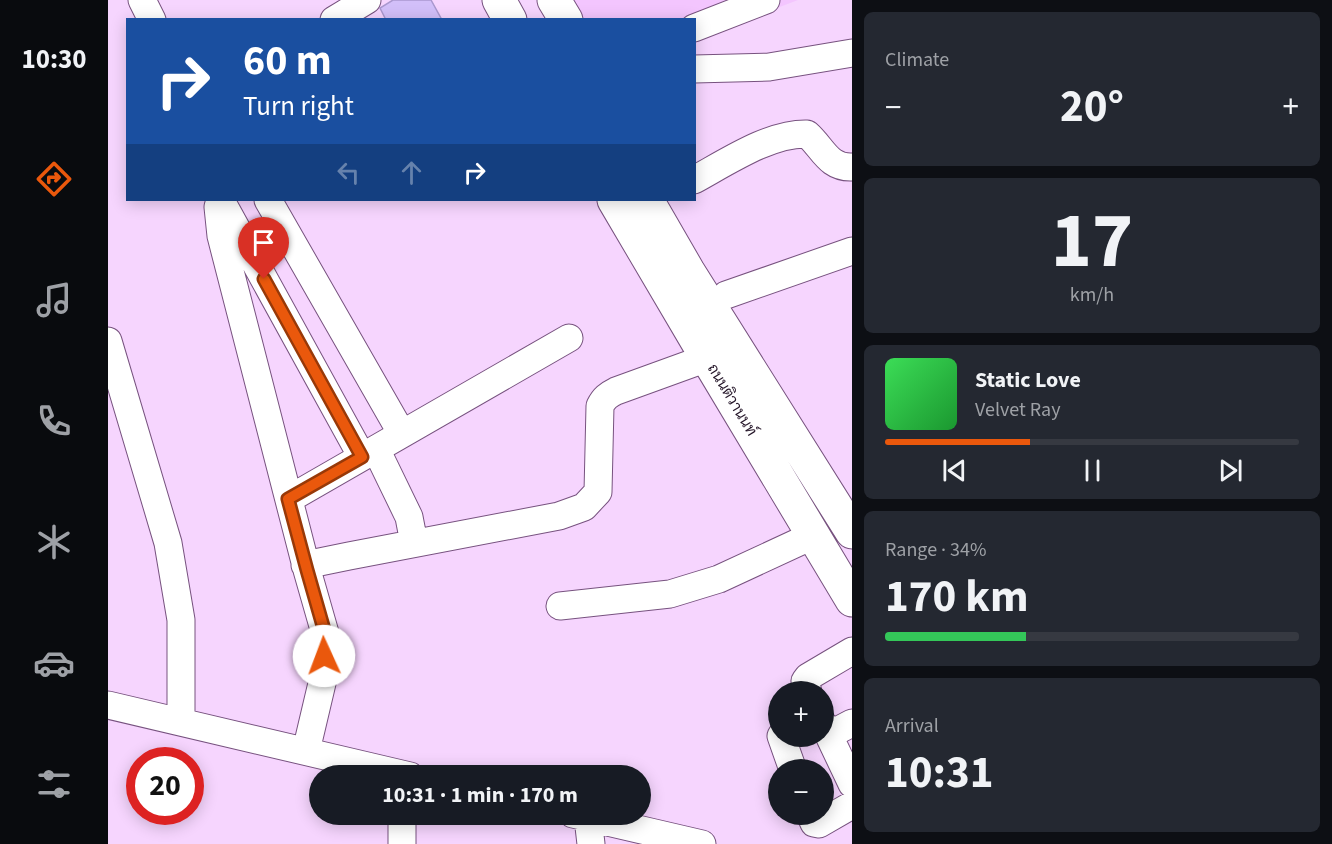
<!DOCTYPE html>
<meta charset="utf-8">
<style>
:root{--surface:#171b24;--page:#242831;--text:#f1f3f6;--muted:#9ea1a6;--line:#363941;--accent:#ea580c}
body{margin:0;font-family:"Source Sans 3",Sarabun,sans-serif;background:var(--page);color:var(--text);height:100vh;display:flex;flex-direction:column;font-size:22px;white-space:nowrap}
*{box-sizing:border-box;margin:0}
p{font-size:20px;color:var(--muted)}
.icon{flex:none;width:33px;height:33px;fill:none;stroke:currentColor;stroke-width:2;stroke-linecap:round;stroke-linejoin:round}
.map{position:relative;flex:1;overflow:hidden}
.drawer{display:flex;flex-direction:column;gap:12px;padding:12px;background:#0d0f14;width:480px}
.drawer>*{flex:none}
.hud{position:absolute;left:18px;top:18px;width:570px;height:183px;border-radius:0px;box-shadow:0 3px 15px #0003;background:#1a4fa0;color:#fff;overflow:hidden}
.buttons{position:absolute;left:660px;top:681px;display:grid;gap:12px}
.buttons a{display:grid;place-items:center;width:66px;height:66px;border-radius:50%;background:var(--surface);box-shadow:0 3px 15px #0003;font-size:30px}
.speed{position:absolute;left:18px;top:747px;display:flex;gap:12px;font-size:30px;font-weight:700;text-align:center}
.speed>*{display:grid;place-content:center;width:78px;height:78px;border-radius:50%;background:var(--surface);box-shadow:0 3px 15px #0003;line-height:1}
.speed .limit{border:9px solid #d22;background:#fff;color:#111}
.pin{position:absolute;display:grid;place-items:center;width:51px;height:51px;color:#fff;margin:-62px -26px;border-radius:50% 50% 50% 0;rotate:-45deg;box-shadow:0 0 6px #0007}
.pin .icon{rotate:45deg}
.me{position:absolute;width:66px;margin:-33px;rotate:358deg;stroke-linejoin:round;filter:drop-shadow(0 0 4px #0008)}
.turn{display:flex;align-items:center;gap:21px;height:126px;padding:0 18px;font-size:27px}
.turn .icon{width:78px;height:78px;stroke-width:2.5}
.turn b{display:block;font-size:42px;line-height:51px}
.lanes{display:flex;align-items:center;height:57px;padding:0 18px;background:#0003;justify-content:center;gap:30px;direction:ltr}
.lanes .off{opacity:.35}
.big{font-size:45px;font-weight:700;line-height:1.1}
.drawer .widget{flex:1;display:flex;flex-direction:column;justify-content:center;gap:9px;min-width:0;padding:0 21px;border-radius:9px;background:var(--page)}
.drawer .dial{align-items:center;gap:0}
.dial b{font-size:78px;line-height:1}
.song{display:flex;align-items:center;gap:18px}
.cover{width:72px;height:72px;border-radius:9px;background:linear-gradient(135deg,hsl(130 70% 55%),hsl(130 70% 35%))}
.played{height:6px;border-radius:3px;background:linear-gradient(90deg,var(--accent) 35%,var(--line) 35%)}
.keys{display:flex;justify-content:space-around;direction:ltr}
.heat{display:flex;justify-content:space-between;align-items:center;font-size:33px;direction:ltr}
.charge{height:9px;border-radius:4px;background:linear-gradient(90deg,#34c759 34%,var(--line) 0)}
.trip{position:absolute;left:201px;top:765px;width:342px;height:60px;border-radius:30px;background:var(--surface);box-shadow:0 3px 15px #0003;font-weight:700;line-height:60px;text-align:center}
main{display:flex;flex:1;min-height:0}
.tabs{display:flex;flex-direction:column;width:108px;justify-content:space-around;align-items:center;background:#090b0e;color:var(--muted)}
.tabs .icon{width:42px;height:42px}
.tabs .active{color:var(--accent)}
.tabs b{font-size:27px;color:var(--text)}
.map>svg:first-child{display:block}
.built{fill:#f3c5fe}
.building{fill:#d2bff9;stroke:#aa98cf;stroke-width:1.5}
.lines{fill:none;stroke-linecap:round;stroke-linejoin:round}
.minor-casing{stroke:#77527f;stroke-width:29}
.major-casing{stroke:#77527f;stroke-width:35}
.minor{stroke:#fff;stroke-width:27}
.major{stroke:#fff;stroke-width:33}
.route-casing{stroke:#983908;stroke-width:15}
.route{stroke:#ea580c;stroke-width:10}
.labels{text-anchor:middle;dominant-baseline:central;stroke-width:6;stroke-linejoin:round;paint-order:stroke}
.street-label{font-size:15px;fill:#241528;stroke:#fff}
</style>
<main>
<nav class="tabs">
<b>10:30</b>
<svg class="icon active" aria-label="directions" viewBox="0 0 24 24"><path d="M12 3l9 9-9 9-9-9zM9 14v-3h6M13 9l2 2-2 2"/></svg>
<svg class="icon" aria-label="music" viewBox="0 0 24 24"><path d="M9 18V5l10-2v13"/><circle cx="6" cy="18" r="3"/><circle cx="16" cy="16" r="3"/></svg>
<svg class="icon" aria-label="phone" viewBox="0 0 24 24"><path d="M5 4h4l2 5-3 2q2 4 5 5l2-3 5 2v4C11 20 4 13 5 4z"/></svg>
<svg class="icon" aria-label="climate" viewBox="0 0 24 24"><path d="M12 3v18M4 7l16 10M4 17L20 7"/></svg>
<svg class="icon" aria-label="car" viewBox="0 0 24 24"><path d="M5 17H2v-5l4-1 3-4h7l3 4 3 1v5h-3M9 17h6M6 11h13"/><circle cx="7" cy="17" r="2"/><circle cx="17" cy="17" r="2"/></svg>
<svg class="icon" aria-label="filters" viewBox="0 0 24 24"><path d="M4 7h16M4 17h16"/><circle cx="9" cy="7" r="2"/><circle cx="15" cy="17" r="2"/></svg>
</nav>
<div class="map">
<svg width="744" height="844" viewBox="0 0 744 844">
<rect width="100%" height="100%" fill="#f6d5fe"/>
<path class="built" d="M 457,0 L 690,0 L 587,39 L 586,20 L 468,19 Z"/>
<path class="building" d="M 285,0 L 323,0 L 334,20 L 278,20 L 272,8 Z"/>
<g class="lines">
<defs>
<path id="minor" d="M 34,0 L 44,20
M 226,20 L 259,0
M 586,28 L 658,0
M 586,69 L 661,67 L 744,53
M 586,180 C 619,162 662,133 699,134 C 715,148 720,168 744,167
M 112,200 L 110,207 L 113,236 L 199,570 L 217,633 L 215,679 L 198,751
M 160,200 L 294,434
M 116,206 L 254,457
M 618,295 L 744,251
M 0,341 L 60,543 L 73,620 L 73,722
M 268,449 L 301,517 L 306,543
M 181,499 L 461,338
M 197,565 L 241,556 L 451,516 L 476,507 L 490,492 L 492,406 C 496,398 500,395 508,391 L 599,358
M 452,606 L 562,594 L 611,579 L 706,535
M 700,692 L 697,681 L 700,677 L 744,651
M 0,705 L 302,776
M 716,725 L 744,784
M 721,735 L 744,723
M 673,736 L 685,770
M 465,814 L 594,844
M 702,814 L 706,823 L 711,824 L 744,805
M 480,818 L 483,844
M 294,844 L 294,814"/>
<path id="major" d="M 391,0 L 402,20
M 446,0 L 458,20
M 506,200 L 599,358 L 744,600
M 539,200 L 580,271 L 744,532"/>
</defs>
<use href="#minor" class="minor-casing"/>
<use href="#major" class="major-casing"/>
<use href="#minor" class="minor"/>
<use href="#major" class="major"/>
</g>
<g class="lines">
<defs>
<path id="route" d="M 156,279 L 254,457 L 180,499 L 199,570 L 217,633 L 216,656"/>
</defs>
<use href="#route" class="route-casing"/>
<use href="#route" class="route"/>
</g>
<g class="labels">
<g class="street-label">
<text transform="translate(624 400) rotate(59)">ถนนติวานนท์</text>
</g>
</g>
</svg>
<div class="buttons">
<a>+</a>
<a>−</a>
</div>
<div class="speed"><div class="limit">20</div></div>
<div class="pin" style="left:156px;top:279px;background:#d93025"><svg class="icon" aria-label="arrive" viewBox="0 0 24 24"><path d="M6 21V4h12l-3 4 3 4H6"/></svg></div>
<svg class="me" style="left:216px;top:656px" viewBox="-20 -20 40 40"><circle r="19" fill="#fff"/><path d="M0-13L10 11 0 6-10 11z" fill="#ea580c"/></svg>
<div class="trip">10:31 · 1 min · 170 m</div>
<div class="hud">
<div class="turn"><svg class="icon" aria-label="right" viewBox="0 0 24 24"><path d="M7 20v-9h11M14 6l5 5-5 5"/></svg><div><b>60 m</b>Turn right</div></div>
<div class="lanes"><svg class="icon off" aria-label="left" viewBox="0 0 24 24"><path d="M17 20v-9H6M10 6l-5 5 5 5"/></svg><svg class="icon off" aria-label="ahead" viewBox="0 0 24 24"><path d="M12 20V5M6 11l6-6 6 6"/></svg><svg class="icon" aria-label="right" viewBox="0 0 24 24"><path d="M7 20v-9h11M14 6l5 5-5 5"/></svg></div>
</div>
</div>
<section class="drawer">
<div class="widget"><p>Climate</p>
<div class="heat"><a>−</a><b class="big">20°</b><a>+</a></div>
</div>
<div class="widget dial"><b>17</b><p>km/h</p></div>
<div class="widget">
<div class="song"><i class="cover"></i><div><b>Static Love</b><p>Velvet Ray</p></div></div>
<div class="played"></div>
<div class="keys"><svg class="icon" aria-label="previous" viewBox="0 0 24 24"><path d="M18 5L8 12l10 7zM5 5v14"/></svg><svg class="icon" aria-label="pause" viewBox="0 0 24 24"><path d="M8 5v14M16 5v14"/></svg><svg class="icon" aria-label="next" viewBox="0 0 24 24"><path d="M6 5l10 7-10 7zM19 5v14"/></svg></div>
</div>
<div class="widget"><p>Range · 34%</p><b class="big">170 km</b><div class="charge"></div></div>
<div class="widget"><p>Arrival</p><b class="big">10:31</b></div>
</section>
</main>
